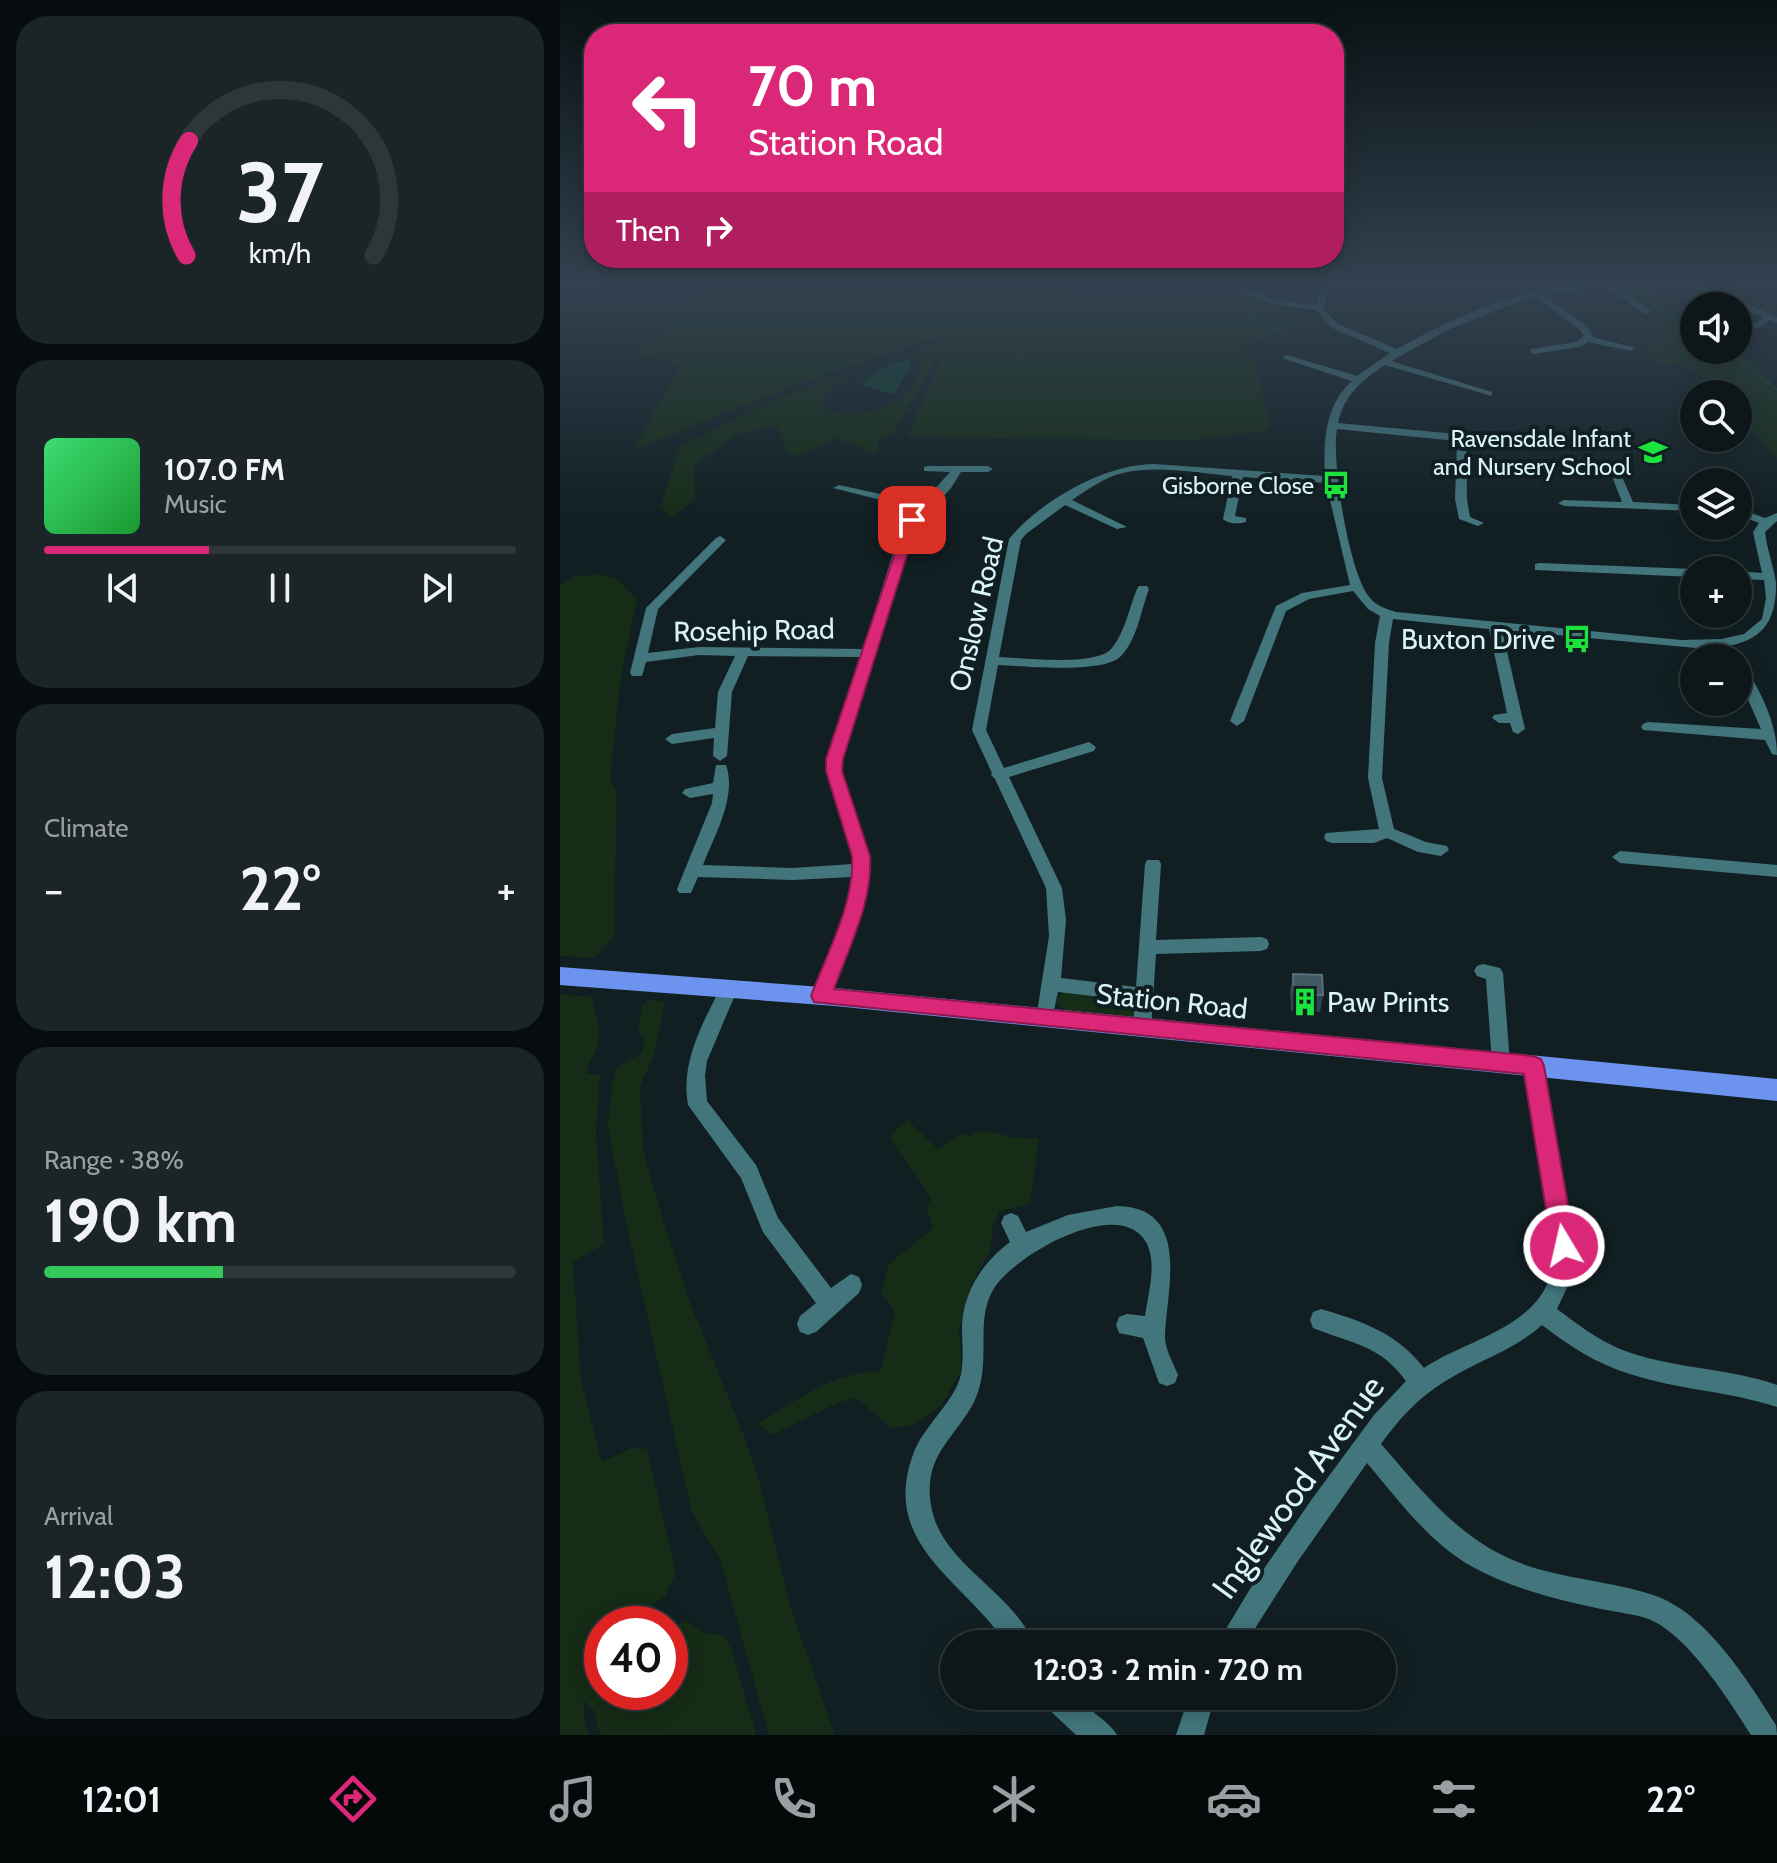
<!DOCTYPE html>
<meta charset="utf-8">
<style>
:root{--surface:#0d171a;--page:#1b2427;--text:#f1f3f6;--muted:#9a9fa2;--line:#2d3639;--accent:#db2777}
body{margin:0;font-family:Cabin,sans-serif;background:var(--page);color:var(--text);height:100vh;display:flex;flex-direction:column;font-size:30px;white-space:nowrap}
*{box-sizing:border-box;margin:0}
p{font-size:26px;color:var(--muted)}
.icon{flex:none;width:44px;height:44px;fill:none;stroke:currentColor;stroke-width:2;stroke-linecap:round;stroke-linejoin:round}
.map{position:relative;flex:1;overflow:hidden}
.panel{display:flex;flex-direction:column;gap:16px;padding:16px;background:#070d0e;width:560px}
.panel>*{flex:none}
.top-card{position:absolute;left:24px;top:24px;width:760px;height:244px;border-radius:32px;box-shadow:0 4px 20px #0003,0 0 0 2px var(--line);background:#db2777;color:#fff;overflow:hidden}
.tools{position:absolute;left:1120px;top:292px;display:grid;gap:16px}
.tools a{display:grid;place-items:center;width:72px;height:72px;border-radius:50%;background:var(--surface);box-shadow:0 4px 20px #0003,0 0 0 2px var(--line);font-size:40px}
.speed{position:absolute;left:24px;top:1606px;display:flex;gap:16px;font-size:40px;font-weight:700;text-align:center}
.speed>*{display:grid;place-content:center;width:104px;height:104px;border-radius:50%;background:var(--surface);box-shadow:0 4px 20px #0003,0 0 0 2px var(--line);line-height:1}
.speed .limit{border:12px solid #d22;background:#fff;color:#111}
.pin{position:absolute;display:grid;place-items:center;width:68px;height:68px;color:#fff;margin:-34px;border-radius:16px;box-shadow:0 4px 12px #0006}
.me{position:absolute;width:88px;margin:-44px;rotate:351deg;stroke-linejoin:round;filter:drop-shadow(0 0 6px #0008)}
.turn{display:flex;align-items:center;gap:28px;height:168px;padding:0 32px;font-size:36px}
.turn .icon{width:104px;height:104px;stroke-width:2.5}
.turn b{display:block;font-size:56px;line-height:68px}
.then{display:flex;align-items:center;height:76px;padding:0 32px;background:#0003;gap:16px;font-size:30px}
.big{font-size:60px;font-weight:700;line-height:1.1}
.panel .card{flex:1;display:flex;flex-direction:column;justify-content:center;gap:12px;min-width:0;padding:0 28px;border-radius:32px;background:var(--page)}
.panel .dial{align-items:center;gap:0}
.dial svg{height:208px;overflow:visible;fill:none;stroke:var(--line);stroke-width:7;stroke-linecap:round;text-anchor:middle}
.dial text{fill:var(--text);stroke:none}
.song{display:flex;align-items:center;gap:24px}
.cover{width:96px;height:96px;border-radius:12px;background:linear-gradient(135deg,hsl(140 70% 55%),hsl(130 70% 35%))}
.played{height:8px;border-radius:4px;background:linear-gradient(90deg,var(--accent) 35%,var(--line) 35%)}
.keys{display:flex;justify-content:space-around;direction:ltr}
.heat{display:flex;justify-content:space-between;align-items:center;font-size:44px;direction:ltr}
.charge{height:12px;border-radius:6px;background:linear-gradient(90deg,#34c759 38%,var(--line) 0)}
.trip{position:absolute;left:380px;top:1630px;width:456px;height:80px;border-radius:40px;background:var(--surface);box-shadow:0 4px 20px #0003,0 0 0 2px var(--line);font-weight:700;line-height:80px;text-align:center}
.menu{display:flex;height:128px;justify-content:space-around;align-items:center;background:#05090a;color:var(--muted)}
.menu .icon{width:56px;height:56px}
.menu .selected{color:var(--accent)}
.menu b{font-size:36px;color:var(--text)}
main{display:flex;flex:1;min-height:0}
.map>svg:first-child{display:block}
.green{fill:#152c16}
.water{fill:#103d30}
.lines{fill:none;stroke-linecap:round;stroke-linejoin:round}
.stream{stroke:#103d30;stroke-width:2}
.minor{fill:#42767c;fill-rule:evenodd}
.major{fill:#6c93ed;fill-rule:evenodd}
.wall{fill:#2d454f}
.building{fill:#3f5861;stroke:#577079;stroke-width:2}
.route{fill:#db2777;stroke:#8e194d;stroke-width:2}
.labels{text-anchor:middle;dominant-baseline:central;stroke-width:8;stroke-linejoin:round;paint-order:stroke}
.far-poi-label{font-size:24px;fill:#d8f4fa;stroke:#111f23;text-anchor:end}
.street-label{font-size:28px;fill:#d8f4fa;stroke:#111f23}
.poi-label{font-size:28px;fill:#d8f4fa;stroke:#111f23;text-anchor:end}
.near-street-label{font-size:34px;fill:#d8f4fa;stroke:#111f23}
</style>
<main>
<section class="panel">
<div class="card dial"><svg viewBox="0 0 100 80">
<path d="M14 69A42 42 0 1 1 86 69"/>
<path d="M14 69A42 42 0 0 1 15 25" stroke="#db2777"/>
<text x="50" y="56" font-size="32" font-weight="700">37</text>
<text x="50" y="72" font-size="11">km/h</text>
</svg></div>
<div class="card">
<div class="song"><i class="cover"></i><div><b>107.0 FM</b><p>Music</p></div></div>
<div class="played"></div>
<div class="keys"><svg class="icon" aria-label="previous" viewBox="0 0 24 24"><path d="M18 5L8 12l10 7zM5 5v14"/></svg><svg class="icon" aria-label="pause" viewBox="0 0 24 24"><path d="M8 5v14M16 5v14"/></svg><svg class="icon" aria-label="next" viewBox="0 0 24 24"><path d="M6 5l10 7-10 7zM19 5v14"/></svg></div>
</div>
<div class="card"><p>Climate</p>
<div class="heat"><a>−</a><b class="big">22°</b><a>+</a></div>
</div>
<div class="card"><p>Range · 38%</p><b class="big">190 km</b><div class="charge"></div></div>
<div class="card"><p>Arrival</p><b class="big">12:03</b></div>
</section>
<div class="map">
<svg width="1217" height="1735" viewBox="0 0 1217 1735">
<rect width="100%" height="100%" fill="#111f23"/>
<path class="green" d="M 68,281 L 432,281 L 428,288 L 617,292 L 657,299 L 671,297 L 753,313 L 762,320 L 682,345 L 697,368 L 710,430 L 632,440 L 347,437 L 389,343 L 386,342 L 333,434 L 318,440 L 316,454 L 277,438 L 240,456 L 228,453 L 217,426 L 178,434 L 134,466 L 135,499 L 112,517 L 100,508 L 120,447 L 220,398 L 280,375 L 288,379 L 272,387 L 261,403 C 282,437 388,393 354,349 L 384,341 L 372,339 L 225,389 L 73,450 L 121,365 L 75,353 L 150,286 Z
M 1078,282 L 1134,320 L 1134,350 L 1179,350 L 1217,387 L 1217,458 L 1178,413 L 1178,394 L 1160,394 L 1123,363 L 1102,365 L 1079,348 L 1100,344 L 1084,331 L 1100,329 L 1087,315 L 1097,314 L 1055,287 Z
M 39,574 L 55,578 L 77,599 L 60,683 L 50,781 L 56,789 L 55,935 L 34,958 L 0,956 L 0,586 L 13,577 Z
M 503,992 L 568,999 L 576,1003 L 576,1016 L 572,1019 L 508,1015 L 496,1001 Z
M 0,994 L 32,997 C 34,1011 42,1030 38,1044 C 35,1056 28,1061 26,1074 L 40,1075 L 36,1131 L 44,1244 L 13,1262 L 21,1381 L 42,1462 L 72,1448 L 87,1449 L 116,1573 L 105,1596 L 73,1620 L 74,1624 L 42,1624 L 42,1692 L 110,1692 L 110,1632 L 125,1621 L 143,1632 L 164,1636 L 171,1648 L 196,1735 L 40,1735 L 34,1710 L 24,1700 L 24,1720 L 29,1735 L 0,1735 Z
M 88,1000 L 105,1001 L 95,1052 L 80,1086 L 83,1148 L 91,1181 L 129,1300 L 183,1434 L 199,1481 L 230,1606 L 275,1735 L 209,1735 L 160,1559 L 132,1513 L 67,1226 L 48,1128 L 53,1077 L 57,1068 L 81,1053 L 85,1040 L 78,1031 L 82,1006 Z
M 347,1120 L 378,1149 L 402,1133 L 409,1136 L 422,1130 L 457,1138 L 479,1139 L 470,1204 L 440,1211 L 433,1224 L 430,1251 L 412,1283 L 399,1329 L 402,1369 L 382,1405 L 353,1425 L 332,1428 L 296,1398 L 279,1402 L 212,1435 L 198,1424 C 241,1398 269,1373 321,1371 L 335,1311 L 321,1292 L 329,1264 L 373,1228 L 366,1206 L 371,1200 C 359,1176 342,1159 329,1137 Z"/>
<path class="water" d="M 350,359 L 349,368 L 334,395 L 300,384 L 330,364 Z"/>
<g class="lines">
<path class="stream" d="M 656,281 L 660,284
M 1067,283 L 1075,288 L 1071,291 L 1094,303 L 1134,332
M 679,299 L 691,314 L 725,335
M 1168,350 L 1217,390"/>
<path class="minor" d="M 682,281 L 690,281 L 693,291 L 713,299 L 756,305 L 763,281 L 771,281 L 763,308 L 778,324 L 837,349 C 904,311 978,281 1055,281 L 1052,283 L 1092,312 L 1085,314 L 1043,285 L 984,295 L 1027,326 L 1033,337 L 1076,348 L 1071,351 L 1028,342 L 1019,347 L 974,354 L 971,353 L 971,349 L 1016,342 L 1024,336 L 1020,330 L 975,297 L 968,298 L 890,329 L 831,361 L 932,392 L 932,396 L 825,365 C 802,380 784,395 778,423 L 897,434 L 898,430 L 906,430 L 907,499 L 910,517 L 924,523 L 918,526 L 899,519 L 895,499 L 897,441 L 777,429 C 771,461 789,574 810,598 C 817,606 826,609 836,612 L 1121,640 L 1161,639 L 1184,634 L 1202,619 L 1206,598 L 1204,580 L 1178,579 L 1178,571 L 1202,573 L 1193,532 L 1199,523 L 1178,515 L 1178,508 L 1205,518 L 1217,513 L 1217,521 L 1205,532 C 1207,549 1213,565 1216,582 C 1217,634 1191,645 1147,649 L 942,630 L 965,729 L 958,734 L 953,732 L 950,723 L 939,723 L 932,718 L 934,715 L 947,713 L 929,629 L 833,619 L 829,643 L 822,778 L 834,829 L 866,842 L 887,846 L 889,850 L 881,856 L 858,852 L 827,838 L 814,843 L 772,843 L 766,841 L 764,837 L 766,833 L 819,829 L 808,778 L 815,643 L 820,616 L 808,609 L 793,591 L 749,599 L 726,611 L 684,721 L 677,726 L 670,721 L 716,606 L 742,593 L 790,585 L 766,483 L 683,477 L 675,516 L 686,518 L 686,522 C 679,524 668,524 663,519 L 672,476 C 637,473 597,465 563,473 C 545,477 528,489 512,500 L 567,527 L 557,529 L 505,505 L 466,534 L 461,540 L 439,657 C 463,658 537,667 552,648 C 565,632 569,608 577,589 L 579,586 L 587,586 L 589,589 C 581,610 577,641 560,657 C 541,674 463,666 438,665 L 426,730 L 444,768 L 529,742 L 536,747 L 534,751 L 449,777 L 502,888 L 506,920 L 501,978 L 576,987 L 585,864 L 587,860 L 599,860 L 601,864 L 596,940 L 701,937 L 707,939 L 709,944 L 707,949 L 701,951 L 596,954 L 591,1029 L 588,1035 L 582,1037 L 576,1035 L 573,1029 L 575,1001 L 498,992 L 491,1024 L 485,1027 L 479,1024 L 476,1019 L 489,936 L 486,888 L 435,779 L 431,775 L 432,773 L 412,730 L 449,539 C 480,501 545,464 594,464 L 765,476 C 763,443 765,404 792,381 L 722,358 L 727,355 L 797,376 L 830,353 L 772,328 L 756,310 L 711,304 L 686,294 Z
M 845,281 L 837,285 L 833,282 L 833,281 Z
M 1105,281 C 1145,281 1181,301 1217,317 L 1217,323 L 1210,320 L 1201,327 L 1178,330 L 1178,324 L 1196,323 L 1203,317 L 1146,292 Z
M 368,466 L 428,466 L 433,469 L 428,472 L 401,472 L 391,488 L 352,531 L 282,759 L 281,771 L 309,856 C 309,906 289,956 267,1001 L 261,1003 L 255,1001 L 252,996 L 280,928 L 292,877 L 232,880 L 138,877 L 131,893 L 119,893 L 117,889 L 152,803 L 153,794 L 130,798 L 122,793 L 125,789 L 153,783 L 156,765 L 166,765 C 177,797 155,834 143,865 L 232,868 L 293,864 L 293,856 L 267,771 L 268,759 L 300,657 L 188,656 L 172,692 L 167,756 L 160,761 L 153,756 L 154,738 L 112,744 L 105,739 L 112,734 L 155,728 L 158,692 L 175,656 L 139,655 L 86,662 L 82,676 L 72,676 L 70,673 L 86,608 L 156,538 L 160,536 L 166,540 L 164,542 L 98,609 L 88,653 L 139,647 L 303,649 L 340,531 L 357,509 L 273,488 L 279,485 L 362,503 L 390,472 L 364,471 L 364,467 Z
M 1058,476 L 1063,479 L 1073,502 L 1134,505 L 1134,511 L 1004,506 L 998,503 L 1004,500 L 1062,502 L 1053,479 Z
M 979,563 L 1134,569 L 1137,570 L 1134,570 L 1134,577 L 975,570 L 975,564 Z
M 1178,662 L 1183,663 C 1200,691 1217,722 1217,755 L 1212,754 L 1205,740 L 1083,730 L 1081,727 L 1083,724 L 1088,722 L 1201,729 L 1178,677 Z
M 1060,851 L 1217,865 L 1217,877 L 1060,863 L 1052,857 Z
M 923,964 L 940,968 L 943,973 L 950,1063 L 948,1069 L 941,1071 L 934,1069 L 932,1063 L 926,979 L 917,976 L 914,971 L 917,966 Z
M 169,981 L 175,983 L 178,988 L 147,1061 L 145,1076 L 147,1101 L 196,1165 L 218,1218 L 271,1288 L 291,1274 L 299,1277 L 302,1285 L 299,1293 L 256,1332 L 248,1335 L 240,1332 L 237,1324 L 240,1316 L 256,1303 L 203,1232 L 181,1178 L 128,1105 C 120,1061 144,1021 163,983 Z
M 973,1058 L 980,1060 L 982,1066 L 1014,1246 L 1012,1277 L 997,1309 C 1017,1324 1037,1339 1060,1349 C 1110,1369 1166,1367 1217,1385 L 1217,1407 C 1169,1391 1118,1390 1070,1374 C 1037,1364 1009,1346 982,1325 C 953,1351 916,1361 884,1382 C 858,1398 839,1419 821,1444 C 858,1486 893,1532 946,1557 C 992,1579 1045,1579 1093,1595 C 1146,1612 1188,1681 1216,1725 L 1217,1735 L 1191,1735 C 1169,1700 1126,1632 1086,1618 C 1069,1613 1049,1611 1032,1607 C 990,1598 949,1587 911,1566 C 869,1542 838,1500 807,1463 L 738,1561 L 685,1644 L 657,1644 L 690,1589 L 752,1499 L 814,1415 L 846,1381 C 819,1344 792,1344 753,1328 L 750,1320 L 753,1312 L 761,1309 C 802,1321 837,1333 864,1368 C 904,1341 973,1329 990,1277 C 993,1268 992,1256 994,1246 L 964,1066 L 966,1060 Z
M 557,1206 C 631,1207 607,1288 605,1334 C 604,1348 613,1362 618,1375 L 615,1383 L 607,1386 L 599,1383 L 583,1338 L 559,1333 L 556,1325 L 559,1317 L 567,1314 L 585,1316 C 588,1294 597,1265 587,1244 C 562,1193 453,1255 433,1290 C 414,1323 433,1362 414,1402 C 394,1440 363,1455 371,1505 C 380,1564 452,1590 474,1644 L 446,1644 C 405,1580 318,1545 354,1452 C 365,1424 395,1402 401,1374 C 404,1357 402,1341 402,1325 C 404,1291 423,1262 450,1242 L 441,1223 L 444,1216 L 451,1213 L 458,1216 L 466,1232 L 508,1215 Z
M 480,1696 L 513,1696 C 525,1707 551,1723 557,1735 L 516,1735 L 484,1705 Z
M 629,1696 L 655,1696 L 644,1735 L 616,1735 Z"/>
<path class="major" d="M 0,967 L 275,988 L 1217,1079 L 1217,1101 L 275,1006 L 0,985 Z"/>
</g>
<path class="wall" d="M 733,974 L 763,995 L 760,1012 L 731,1011 L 730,991 Z"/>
<path class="building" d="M 733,974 L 762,975 L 763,995 L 734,994 Z"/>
<linearGradient id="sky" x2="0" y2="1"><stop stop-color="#091113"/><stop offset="0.54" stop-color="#324250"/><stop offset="1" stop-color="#324250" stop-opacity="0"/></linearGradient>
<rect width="1217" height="524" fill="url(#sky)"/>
<path class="route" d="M 347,517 L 358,520 L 283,759 L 282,771 L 310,856 C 313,901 289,947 274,989 L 973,1056 L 981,1059 L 984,1066 L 1015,1246 L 1012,1255 L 1004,1258 L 995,1255 L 992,1246 L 964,1074 L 254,1002 L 251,996 C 267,953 295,903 292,856 L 266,771 L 266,759 Z"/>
<defs>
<symbol id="school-bare" viewBox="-9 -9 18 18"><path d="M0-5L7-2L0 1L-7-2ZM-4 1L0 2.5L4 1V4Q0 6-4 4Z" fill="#1ce23d" stroke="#111f23" stroke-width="2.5" paint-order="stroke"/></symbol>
<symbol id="bus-bare" viewBox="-9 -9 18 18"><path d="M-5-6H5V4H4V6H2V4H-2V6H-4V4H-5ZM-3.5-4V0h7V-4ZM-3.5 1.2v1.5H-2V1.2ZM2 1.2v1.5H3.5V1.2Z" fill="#1ce23d" stroke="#111f23" stroke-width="2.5" paint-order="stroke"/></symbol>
<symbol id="building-bare" viewBox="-9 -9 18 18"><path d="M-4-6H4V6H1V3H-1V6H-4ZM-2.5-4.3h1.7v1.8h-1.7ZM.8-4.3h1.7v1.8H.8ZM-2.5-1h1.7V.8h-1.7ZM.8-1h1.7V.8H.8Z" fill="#1ce23d" stroke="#111f23" stroke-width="2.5" paint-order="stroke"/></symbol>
</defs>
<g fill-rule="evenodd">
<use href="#school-bare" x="1073" y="432" width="40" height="40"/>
<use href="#bus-bare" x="756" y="465" width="40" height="40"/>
<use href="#bus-bare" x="997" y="619" width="40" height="40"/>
<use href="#building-bare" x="725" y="982" width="40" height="40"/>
</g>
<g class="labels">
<g class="far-poi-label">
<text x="1071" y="438">Ravensdale Infant<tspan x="1071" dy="28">and Nursery School</tspan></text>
<text x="754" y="485">Gisborne Close</text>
</g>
<g class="street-label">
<text transform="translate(416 614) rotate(-77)">Onslow Road</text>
<text transform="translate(194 630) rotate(-1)">Rosehip Road</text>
<text transform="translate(612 1001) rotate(6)">Station Road</text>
</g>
<g class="poi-label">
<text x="995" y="639">Buxton Drive</text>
<text x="767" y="1002" text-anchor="start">Paw Prints</text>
</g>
<g class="near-street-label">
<text transform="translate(738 1487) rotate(-54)">Inglewood Avenue</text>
</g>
</g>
</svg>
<div class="tools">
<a><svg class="icon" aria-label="sound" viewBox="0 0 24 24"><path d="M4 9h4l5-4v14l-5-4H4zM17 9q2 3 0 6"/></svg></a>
<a><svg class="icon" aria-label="search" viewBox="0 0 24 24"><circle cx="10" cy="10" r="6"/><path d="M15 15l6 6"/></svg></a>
<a><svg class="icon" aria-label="layers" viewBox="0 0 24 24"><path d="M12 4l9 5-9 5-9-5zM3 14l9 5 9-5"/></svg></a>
<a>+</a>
<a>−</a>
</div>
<div class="speed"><div class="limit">40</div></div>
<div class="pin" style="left:352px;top:520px;background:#d93025"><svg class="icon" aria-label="arrive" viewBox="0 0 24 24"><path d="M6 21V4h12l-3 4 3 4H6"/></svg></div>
<svg class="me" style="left:1004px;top:1246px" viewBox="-20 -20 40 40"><circle r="17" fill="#db2777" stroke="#fff" stroke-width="3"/><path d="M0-11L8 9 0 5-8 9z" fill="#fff"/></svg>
<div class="trip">12:03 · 2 min · 720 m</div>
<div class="top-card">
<div class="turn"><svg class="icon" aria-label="left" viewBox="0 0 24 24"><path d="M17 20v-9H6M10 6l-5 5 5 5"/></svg><div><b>70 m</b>Station Road</div></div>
<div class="then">Then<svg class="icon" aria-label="right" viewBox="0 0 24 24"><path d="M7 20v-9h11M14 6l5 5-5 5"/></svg></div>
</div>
</div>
</main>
<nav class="menu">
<b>12:01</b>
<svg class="icon selected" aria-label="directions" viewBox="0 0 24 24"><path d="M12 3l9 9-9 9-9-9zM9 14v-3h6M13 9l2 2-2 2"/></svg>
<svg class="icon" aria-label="music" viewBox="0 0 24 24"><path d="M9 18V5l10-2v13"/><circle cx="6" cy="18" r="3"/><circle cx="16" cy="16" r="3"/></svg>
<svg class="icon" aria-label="phone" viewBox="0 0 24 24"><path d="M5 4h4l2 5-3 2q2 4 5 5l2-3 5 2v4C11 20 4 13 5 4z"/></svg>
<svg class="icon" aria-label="climate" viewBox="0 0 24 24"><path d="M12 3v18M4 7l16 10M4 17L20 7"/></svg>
<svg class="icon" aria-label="car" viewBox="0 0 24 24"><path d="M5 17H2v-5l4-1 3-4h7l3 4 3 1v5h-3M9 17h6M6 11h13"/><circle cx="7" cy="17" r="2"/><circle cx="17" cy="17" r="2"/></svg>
<svg class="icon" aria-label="filters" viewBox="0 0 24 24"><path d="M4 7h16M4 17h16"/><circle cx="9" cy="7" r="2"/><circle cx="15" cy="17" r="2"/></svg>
<b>22°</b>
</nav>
